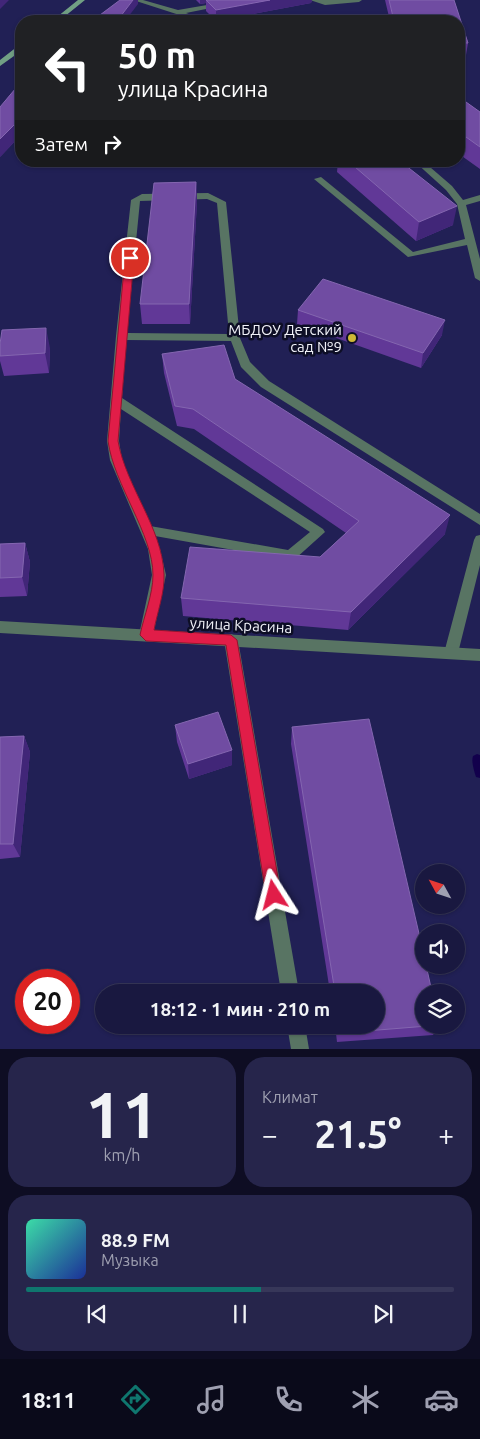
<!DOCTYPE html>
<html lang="ru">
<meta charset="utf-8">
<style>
:root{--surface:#191840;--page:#26254b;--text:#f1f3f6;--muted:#9fa0b1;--line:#373759;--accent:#0f766e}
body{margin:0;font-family:Ubuntu,sans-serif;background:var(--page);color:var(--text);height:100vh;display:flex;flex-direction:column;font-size:19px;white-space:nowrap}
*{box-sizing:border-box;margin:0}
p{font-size:16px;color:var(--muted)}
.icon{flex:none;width:28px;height:28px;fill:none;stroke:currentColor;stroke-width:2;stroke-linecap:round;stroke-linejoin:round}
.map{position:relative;height:1049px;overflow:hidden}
.details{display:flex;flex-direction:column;gap:8px;padding:8px;background:#0e0d23;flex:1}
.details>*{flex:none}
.hud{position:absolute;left:15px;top:15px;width:450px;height:152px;border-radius:20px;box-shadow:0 1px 4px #0004,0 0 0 1px var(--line);background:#202124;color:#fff;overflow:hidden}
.needle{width:32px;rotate:310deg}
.fabs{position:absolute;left:415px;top:864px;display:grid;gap:10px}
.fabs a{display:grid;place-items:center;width:50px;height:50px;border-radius:50%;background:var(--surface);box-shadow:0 1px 4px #0004,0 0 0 1px var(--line);font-size:25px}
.speed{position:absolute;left:15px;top:969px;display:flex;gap:10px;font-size:25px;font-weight:700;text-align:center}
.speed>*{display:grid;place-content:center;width:65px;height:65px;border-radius:50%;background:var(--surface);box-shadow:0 1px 4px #0004,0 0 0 1px var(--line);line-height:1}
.speed .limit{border:8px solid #d22;background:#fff;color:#111}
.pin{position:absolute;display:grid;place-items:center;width:42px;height:42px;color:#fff;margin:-21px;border:2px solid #fff;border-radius:50%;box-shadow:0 1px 5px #0007}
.me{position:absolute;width:55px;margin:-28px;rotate:351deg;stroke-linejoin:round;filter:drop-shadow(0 0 4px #0008)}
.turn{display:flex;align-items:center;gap:18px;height:105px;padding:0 20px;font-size:22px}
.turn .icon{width:65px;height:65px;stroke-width:2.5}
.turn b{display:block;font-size:35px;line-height:42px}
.then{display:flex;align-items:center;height:48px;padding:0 20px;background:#0003;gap:10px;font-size:19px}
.big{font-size:38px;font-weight:700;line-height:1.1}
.details .tile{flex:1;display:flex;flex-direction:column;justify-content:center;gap:8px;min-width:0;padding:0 18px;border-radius:20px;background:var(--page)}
.details .dial{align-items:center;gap:0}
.dial b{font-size:65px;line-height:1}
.song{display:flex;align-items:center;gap:15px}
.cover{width:60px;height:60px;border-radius:8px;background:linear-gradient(135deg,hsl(160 70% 55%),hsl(230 70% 35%))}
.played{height:5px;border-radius:2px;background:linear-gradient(90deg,var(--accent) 55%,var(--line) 55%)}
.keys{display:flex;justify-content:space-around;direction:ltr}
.heat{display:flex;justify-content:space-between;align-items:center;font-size:28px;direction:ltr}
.details .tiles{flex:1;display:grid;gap:8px;grid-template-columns:1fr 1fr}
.tile:last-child{grid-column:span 2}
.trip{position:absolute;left:95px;top:984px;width:290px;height:50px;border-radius:25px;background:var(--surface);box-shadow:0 1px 4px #0004,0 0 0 1px var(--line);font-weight:700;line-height:50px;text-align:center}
.dock{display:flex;height:80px;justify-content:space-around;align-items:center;background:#0a0a1a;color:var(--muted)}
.dock .icon{width:35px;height:35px}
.dock .on{color:var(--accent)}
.dock b{font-size:22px;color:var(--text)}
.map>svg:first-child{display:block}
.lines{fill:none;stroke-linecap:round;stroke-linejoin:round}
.stream{fill:#12004c;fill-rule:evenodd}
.service{fill:#587463;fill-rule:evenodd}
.tertiary{fill:#587463;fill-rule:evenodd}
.secondary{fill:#719f84;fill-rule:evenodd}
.wall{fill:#613897}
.shaded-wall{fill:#412678}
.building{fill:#704ca2;stroke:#8466b0}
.route{fill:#e11d48;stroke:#92132f}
.poi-dot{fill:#cfb837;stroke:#0d0e25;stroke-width:2}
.labels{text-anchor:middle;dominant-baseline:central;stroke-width:5;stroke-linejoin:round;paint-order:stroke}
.poi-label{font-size:15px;fill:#f1f2f9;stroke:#0d0e25;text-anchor:end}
.street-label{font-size:15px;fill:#f1f2f9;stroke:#0d0e25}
</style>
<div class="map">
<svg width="480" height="1049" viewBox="0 0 480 1049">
<rect width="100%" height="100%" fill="#212055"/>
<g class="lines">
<path class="stream" d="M 477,754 L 480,755 L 480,778 L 476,777 C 474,771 471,761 473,756 Z"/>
<path class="service" d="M 133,0 L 143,0 L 178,10 L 236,0 L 251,0 L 186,13 L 208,21 L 198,21 Z
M 310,0 L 362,0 L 359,2 L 325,5 Z
M 414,161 L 423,161 L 452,186 L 463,200 L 480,195 L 480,201 L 466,205 L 480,259 L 480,281 L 475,278 L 467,245 L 408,257 L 314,179 L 321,177 L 413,252 L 465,239 L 457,204 L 446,190 Z
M 208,193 L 226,202 L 240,338 L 250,362 L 269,381 L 480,514 L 480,525 L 261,387 L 241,367 L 231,341 L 126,340 L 122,398 L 323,529 L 325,532 L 295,559 L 290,560 L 155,536 L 160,549 L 166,575 L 153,635 L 151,639 L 146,641 L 141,639 L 139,635 L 152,575 L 148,549 L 110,460 L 107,441 L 116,336 L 131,200 L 142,194 ZM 207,199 L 217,203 L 229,334 L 127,333 L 140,201 ZM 121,409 L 310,532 L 288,550 L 150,526 L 122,460 L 119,441 Z
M 480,535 L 480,565 L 458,653 L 456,657 L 451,659 L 446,657 L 444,653 L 474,540 L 476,536 Z
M 231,634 L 236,636 L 238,640 L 299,992 L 281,992 L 224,640 L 226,636 Z
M 287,1025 L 305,1025 L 309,1049 L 291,1049 Z"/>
<path class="tertiary" d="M 0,621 L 480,649 L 480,661 L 0,633 Z"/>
<path class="secondary" d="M 78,0 L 85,0 L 59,21 L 52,21 Z
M 18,46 L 21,46 L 21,51 L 0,66 L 0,60 Z"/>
</g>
<path class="wall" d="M 196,0 L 312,0 L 311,3 L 216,21 L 206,11 L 206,3 L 200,4 Z
M 385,0 L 454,0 L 468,43 L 466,55 L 459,55 L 459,21 L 390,21 Z
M 21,82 L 21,139 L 18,138 L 0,157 Z
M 459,97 L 480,112 L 480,169 L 459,154 Z
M 338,161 L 400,161 L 453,225 L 416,241 L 337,172 Z
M 196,182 L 197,202 L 190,324 L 142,324 L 140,304 Z
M 298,310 L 442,335 L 421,368 L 297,324 Z
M 0,344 L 50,348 L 49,373 L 4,376 L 0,361 Z
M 162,354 L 235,379 L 445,534 L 348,630 L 183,616 L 181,598 L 320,557 L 346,533 L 194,429 L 177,426 L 164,373 Z
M 25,543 L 30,562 L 27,596 L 0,597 L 0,544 Z
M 175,725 L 232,765 L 189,779 L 177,742 Z
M 292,727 L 440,1025 L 433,1035 L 337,1042 L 335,1025 L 376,1025 L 376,992 L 330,992 L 291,744 Z
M 24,736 L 30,752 L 20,857 L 0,859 L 0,737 Z"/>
<path class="shaded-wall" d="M 0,0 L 9,0 L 0,9 Z
M 133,0 L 138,0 L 138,4 L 125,21 L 117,21 Z
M 200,0 L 206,0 L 206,3 L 200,4 Z
M 270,0 L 312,0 L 311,3 L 216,21 L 216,10 Z
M 21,122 L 21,135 L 19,124 Z
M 15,124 L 18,138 L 0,157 L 0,139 Z
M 196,182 L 197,202 L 190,324 L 189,304 Z
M 457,206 L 453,225 L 416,241 L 419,222 Z
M 445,320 L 442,335 L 421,368 L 423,353 Z
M 46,328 L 50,348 L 49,373 L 45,353 Z
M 450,515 L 445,534 L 348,630 L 351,612 Z
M 25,543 L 30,562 L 27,596 L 22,577 Z
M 24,736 L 30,752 L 20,857 L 13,844 Z
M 232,750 L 232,765 L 189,779 L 188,764 Z"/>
<path class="building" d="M 120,0 L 133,0 L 117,21 L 92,21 Z
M 206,0 L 270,0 L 216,10 Z
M 389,0 L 454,0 L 468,43 L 459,43 L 459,21 L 394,21 Z
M 21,82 L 21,122 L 19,124 L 15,124 L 0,139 L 0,107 Z
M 459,97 L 480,112 L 480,147 L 459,132 Z
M 348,161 L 400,161 L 457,206 L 419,222 Z
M 196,182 L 189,304 L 140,304 L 154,183 Z
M 323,279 L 445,320 L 423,353 L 298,310 Z
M 46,328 L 45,353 L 0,356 L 0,344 L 2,330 Z
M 224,345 L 235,379 L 450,515 L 351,612 L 181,598 L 190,547 L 320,557 L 359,521 L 193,409 L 175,406 L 162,354 Z
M 25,543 L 22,577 L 0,578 L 0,544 Z
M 218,712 L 232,750 L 188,764 L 175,725 Z
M 369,719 L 424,955 L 424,965 L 426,965 L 432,992 L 424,992 L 424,1025 L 440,1025 L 341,1033 L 340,1025 L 376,1025 L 376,992 L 335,992 L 292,727 Z
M 24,736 L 13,844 L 0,844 L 0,737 Z"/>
<path class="route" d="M 130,255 L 134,258 L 118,441 C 126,487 162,527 164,574 C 165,592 157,613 154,630 L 231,635 L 237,640 L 281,895 L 279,900 L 274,902 L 268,900 L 266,895 L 226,645 L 146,641 L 140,635 C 144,616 153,594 153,575 C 153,534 114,485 108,441 L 125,258 Z"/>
<circle class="poi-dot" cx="352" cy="338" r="5"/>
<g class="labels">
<g class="poi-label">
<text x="342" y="329">МБДОУ Детский<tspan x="342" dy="17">сад №9</tspan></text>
</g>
<g class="street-label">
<text transform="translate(241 625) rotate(3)">улица Красина</text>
</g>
</g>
</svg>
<div class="fabs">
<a><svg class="needle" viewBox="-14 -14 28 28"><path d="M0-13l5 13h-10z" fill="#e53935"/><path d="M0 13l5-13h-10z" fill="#9fa0b1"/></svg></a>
<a><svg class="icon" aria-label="sound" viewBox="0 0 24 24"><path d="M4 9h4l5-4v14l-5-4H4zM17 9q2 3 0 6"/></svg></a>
<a><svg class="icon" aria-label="layers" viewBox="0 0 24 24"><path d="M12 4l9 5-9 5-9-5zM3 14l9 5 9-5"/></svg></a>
</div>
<div class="speed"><div class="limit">20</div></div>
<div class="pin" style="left:130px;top:258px;background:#d93025"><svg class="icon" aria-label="arrive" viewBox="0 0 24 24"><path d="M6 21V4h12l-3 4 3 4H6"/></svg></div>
<svg class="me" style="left:274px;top:895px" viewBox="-20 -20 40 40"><path d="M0-17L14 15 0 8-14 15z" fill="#e11d48" stroke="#fff" stroke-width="4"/></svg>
<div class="trip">18:12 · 1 мин · 210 m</div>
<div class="hud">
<div class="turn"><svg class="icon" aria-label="left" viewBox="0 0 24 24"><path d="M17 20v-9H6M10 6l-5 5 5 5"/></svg><div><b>50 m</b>улица Красина</div></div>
<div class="then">Затем<svg class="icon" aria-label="right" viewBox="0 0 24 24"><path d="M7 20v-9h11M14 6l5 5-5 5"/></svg></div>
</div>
</div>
<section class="details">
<div class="tiles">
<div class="tile dial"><b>11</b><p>km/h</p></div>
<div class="tile"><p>Климат</p>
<div class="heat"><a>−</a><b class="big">21.5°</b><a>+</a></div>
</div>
<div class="tile">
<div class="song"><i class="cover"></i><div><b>88.9 FM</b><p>Музыка</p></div></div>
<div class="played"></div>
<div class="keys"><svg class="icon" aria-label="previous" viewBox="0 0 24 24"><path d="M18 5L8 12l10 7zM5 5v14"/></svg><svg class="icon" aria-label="pause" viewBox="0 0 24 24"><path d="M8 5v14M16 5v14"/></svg><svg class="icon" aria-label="next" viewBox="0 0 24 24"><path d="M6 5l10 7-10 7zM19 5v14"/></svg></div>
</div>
</div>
</section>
<nav class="dock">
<b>18:11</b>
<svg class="icon on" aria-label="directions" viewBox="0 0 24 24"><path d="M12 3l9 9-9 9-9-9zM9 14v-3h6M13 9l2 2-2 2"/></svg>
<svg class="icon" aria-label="music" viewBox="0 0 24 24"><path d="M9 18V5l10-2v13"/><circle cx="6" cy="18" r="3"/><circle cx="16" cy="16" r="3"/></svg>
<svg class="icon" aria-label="phone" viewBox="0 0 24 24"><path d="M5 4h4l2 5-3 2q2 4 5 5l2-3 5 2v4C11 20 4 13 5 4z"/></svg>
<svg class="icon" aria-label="climate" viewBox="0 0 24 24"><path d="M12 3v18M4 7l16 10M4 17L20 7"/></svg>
<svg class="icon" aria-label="car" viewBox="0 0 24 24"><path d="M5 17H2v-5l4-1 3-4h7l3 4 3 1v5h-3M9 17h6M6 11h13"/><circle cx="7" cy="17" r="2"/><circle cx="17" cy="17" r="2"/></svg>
</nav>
